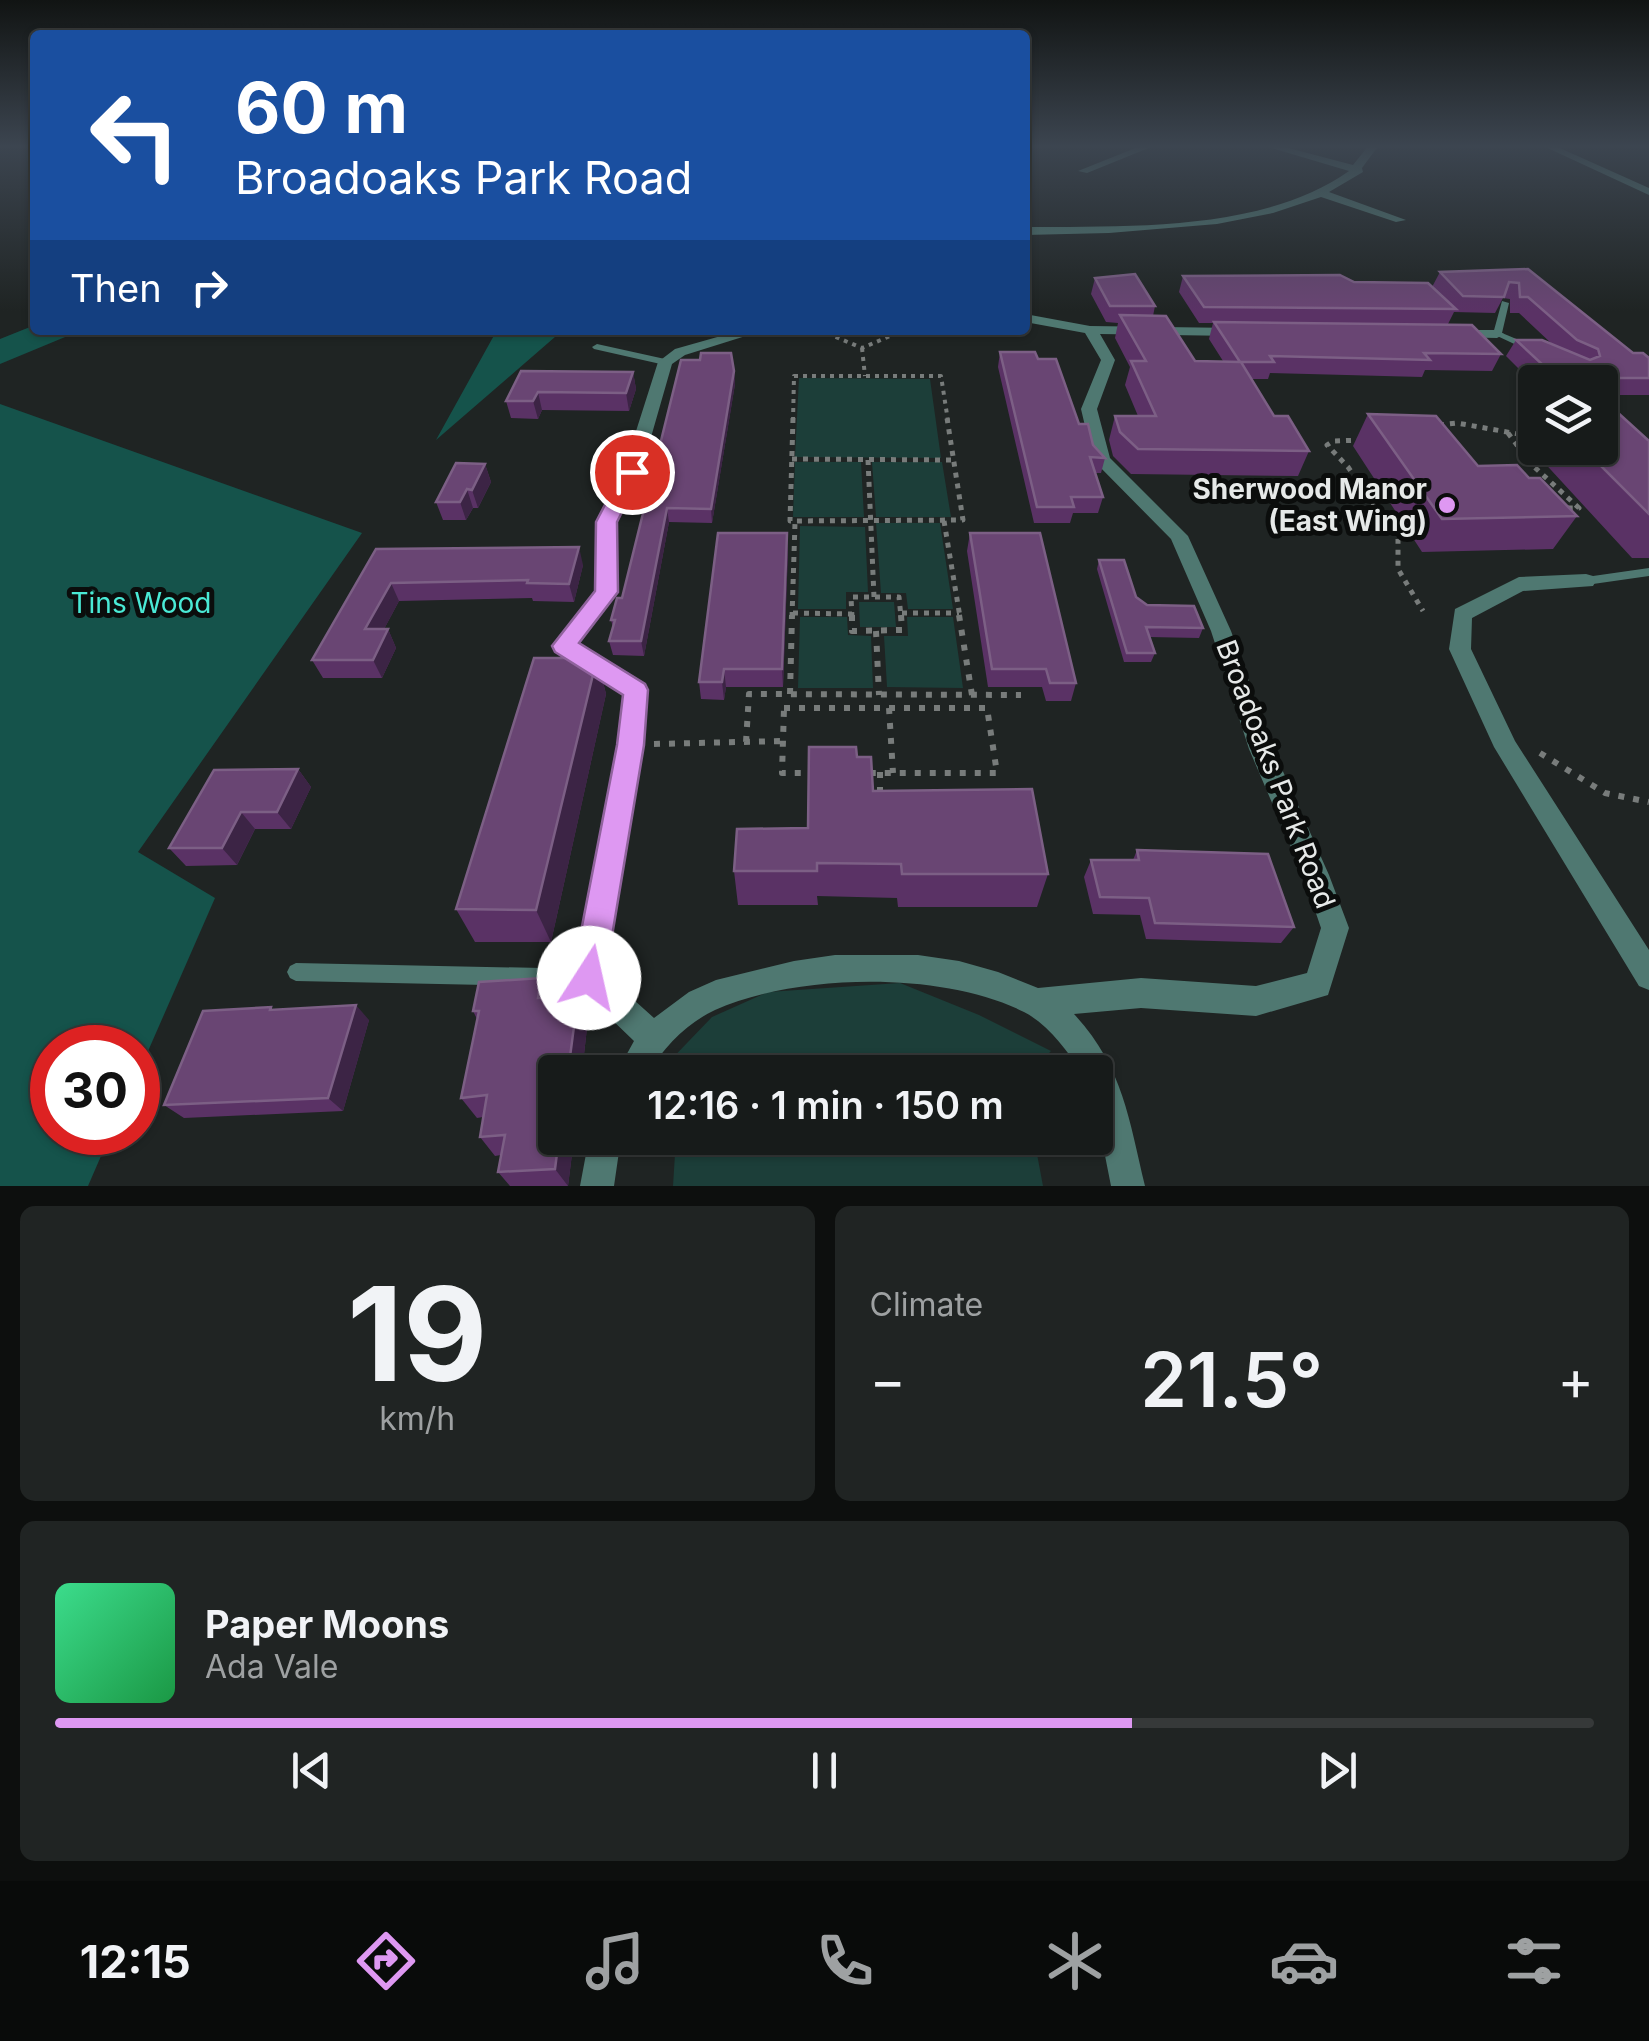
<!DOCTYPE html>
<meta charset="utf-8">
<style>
:root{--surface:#171b1a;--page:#202423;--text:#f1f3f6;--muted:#9ea1a2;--line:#363939;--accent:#de98f2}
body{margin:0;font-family:Inter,sans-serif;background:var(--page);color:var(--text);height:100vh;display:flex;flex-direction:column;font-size:38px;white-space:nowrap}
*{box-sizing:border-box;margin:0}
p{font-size:32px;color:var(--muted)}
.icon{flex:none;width:55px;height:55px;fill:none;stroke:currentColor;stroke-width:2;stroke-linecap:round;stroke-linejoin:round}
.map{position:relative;height:1186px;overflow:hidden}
.sheet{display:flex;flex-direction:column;gap:20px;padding:20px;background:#0d0f0e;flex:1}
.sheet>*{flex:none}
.guide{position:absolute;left:30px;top:30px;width:1000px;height:305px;border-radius:10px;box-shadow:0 2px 8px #0004,0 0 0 2px var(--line);background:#1a4fa0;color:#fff;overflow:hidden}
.fabs{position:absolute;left:1518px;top:365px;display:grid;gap:20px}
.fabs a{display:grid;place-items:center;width:100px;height:100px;border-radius:10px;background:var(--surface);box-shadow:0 2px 8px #0004,0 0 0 2px var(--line);font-size:50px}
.speed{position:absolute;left:30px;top:1025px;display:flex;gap:20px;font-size:50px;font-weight:700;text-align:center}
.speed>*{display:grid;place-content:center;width:130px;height:130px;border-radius:50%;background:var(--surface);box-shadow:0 2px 8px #0004,0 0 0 2px var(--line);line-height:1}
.speed .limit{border:15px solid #d22;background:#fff;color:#111}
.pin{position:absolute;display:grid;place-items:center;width:85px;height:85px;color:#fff;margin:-42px;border:5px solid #fff;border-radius:50%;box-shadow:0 2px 10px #0007}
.me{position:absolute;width:110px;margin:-55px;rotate:10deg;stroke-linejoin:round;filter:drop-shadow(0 0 8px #0008)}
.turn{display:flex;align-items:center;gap:35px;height:210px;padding:0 40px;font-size:45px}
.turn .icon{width:130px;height:130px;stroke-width:2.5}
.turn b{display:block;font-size:70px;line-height:85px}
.then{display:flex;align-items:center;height:95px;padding:0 40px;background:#0003;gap:20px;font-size:38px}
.big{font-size:75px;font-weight:600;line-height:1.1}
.sheet .widget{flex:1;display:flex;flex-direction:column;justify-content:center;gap:15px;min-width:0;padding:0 35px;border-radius:15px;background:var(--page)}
.sheet .dial{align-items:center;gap:0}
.dial b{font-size:130px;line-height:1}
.song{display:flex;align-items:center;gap:30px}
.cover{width:120px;height:120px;border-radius:15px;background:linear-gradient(135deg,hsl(150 70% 55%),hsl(140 70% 35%))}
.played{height:10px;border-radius:5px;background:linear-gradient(90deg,var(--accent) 70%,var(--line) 70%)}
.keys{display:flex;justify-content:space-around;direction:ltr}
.heat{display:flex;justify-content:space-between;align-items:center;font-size:55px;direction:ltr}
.sheet .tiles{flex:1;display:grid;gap:20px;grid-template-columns:1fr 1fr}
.widget:last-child{grid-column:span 2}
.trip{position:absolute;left:538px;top:1055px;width:575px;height:100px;border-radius:10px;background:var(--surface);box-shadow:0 2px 8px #0004,0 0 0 2px var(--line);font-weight:600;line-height:100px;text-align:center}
.dock{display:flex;height:160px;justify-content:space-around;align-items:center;background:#090b0a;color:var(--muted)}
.dock .icon{width:70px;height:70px}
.dock .active{color:var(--accent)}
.dock b{font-size:45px;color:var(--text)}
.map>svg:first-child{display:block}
.green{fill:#1c3e39}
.forest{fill:#15534b}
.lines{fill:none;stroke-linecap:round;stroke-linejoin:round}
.path-far2{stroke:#787c7b;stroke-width:4;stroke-dasharray:4 5;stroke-linecap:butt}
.path-far1{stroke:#787c7b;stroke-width:5;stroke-dasharray:5 6;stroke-linecap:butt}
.path{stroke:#787c7b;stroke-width:6;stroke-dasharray:6 9;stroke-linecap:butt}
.service{fill:#4f7871;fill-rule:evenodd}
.minor{fill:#4f7871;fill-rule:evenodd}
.wall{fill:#5a3265}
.shaded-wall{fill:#3c2445}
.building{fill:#694573;stroke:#7c5f85;stroke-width:2.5}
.route{fill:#de98f2;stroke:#90639d;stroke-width:2.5}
.poi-dot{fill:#de98f2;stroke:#0b0d0c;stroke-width:4}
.labels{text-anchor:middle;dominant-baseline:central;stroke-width:10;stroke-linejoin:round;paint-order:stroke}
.poi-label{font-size:28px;font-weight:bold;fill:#e6e9e8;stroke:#0b0d0c;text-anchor:end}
.park-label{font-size:28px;fill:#4aead6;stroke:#0b0d0c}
.street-label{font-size:28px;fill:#e6e9e8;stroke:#0b0d0c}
</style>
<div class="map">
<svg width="1649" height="1186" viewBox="0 0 1649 1186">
<rect width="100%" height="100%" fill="#1f2423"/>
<path class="green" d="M 799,378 L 930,379 L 941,458 L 795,457 Z
M 795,462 L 861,462 L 864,517 L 793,517 Z
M 942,462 L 951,517 L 876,517 L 872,462 Z
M 876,523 L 940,523 L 953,609 L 908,609 L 906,593 L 881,593 Z
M 800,526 L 865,527 L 868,592 L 846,592 L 846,609 L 798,609 Z
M 859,602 L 894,602 L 896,627 L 860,627 Z
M 800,617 L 847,617 L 848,635 L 871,636 L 873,688 L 798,688 Z
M 907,617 L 953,617 L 963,688 L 887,687 L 884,636 L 908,636 Z
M 900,983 L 979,1015 L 1051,1051 L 1031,1072 L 665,1072 L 662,1069 L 712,1017 L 768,992 Z
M 676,1138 L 1034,1138 L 1043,1186 L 673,1186 Z"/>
<path class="forest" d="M 35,325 L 35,330 L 82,330 L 0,364 L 0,339 Z
M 497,330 L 563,330 L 436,440 Z
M 0,404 L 362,533 L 138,852 L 215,898 L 138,1074 L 138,1048 L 52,1048 L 52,1132 L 111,1133 L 88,1186 L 0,1186 Z"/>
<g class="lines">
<path class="path-far2" d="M 819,330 L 862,348 L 904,330
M 862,348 L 865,376
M 793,421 L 794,376 L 941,376 L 948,421"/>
<path class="path-far1" d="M 793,418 L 790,521 L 963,520 L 947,418
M 1439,425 L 1457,423 L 1535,437
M 1508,433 L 1531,464 L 1579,508 L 1567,508
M 1362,440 L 1333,441 L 1327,445 L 1348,467 L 1398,539 L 1398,569 L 1423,611
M 792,459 L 954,460
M 868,460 L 874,597
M 944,521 L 960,617
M 793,613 L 852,614
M 902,613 L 959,613
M 792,617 L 795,523
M 852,617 L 851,597 L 899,597 L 901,617"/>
<path class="path" d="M 852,615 L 852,631 L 902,630 L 901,615
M 959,615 L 972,695
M 876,631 L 879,695
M 790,694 L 792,615
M 784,708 L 987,708 L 997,773 L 782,773 Z
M 889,708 L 893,773
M 746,742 L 749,694 L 1021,695
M 654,744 L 783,741
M 1540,753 L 1605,793 L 1649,802
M 880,772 L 880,792"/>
<path class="service" d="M 1502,301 L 1509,303 L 1502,333 L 1533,346 L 1533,350 L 1527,350 L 1493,334 Z
M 597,344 L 665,359 L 670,362 L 665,365 L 594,349 L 592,347 Z
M 1649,568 L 1649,576 L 1586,585 L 1580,581 L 1586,577 Z
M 296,963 L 589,969 L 595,972 L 598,978 L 595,984 L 589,987 L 296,981 L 290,978 L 287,972 L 290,966 Z"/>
<path class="minor" d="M 1143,145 L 1156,145 L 1087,173 L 1078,171 Z
M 1262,145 L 1277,145 L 1353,165 L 1369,145 L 1379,145 L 1362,168 L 1363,172 L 1329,192 L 1406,220 L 1396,222 L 1321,197 L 1273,213 L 1217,224 L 1109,233 L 1025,235 L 1025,227 C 1127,226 1263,232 1349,171 Z
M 1541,145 L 1553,145 L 1649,188 L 1649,195 Z
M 1025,314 L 1090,326 L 1236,328 L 1243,332 L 1236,336 L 1100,334 L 1115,360 L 1097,409 L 1110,458 L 1188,536 L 1231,631 L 1273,749 L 1329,875 L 1349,928 L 1328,995 L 1256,1016 L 1141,1008 L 1074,1014 C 1123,1067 1129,1119 1145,1186 L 1111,1186 L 1095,1105 L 1095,1072 L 1082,1072 C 1066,1050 1049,1025 1024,1012 C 943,971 798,973 715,1010 C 687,1023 664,1047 649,1072 L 617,1072 L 634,1041 L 579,988 L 575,978 L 619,745 L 625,694 L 557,651 L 553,645 L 597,591 L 597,523 L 623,472 L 658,362 L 675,349 L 742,330 L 765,330 L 685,355 L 672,364 L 641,472 L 615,523 L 617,592 L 577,643 L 644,684 L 647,690 L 643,745 L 604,973 L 654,1018 L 689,992 L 716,980 L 794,961 L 835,955 L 918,955 L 959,961 L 998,972 L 1038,988 L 1141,978 L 1256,986 L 1307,973 L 1321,928 L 1303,875 L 1249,749 L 1211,631 L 1171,539 L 1093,460 L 1081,409 L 1101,360 L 1085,333 L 1025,322 Z
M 950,330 L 983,330 C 976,337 957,337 950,330 Z
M 1455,330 L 1497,330 L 1504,334 L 1497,338 L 1450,337 L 1448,334 Z
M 1586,574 L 1593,576 L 1596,581 L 1593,586 L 1523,591 L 1472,618 L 1471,649 L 1515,741 L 1649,950 L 1649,990 L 1639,986 L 1494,747 L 1449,649 L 1455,609 L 1519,577 Z
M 589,1138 L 621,1138 L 614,1186 L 580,1186 Z"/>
</g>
<path class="wall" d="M 1528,269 L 1633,353 L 1649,358 L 1649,395 L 1601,395 L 1600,382 L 1535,382 L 1534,384 L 1506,356 L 1516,340 L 1552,344 L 1519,313 L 1510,313 L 1510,299 L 1503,298 L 1495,313 L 1454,312 L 1448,324 L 1501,354 L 1492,371 L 1425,370 L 1422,377 L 1270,373 L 1268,379 L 1251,379 L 1274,416 L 1309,451 L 1298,476 L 1131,474 L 1113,456 L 1109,440 L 1115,416 L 1138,416 L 1125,385 L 1130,367 L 1115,338 L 1118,323 L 1106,322 L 1091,294 L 1095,278 L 1155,306 L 1153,316 L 1195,361 L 1223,361 L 1209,339 L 1213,323 L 1199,323 L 1179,292 L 1183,276 L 1432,287 L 1440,272 Z
M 1000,352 L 1038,359 L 1093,445 L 1105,458 L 1101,473 L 1095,473 L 1103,497 L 1098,513 L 1073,513 L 1070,523 L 1034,523 L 998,367 Z
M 521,371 L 633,372 L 636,389 L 629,411 L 542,410 L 538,419 L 511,418 L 506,401 Z
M 734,371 L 735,384 L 712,523 L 669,522 L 644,656 L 613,655 L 609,641 L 613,628 L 611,620 Z
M 1368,414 L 1478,466 L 1529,478 L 1577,516 L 1553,549 L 1422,552 L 1353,446 Z
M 1535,434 L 1535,448 L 1600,448 L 1649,441 L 1649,558 L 1632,558 L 1528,445 Z
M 485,464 L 491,482 L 478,508 L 473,508 L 466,520 L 443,520 L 436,502 Z
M 970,533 L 1076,683 L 1071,701 L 1046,701 L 1042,687 L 988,687 L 967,551 Z
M 376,549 L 583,565 L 574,602 L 533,601 L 532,598 L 399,601 L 384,629 L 388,629 L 396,648 L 382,678 L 323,678 L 312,660 Z
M 788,551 L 783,687 L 726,687 L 724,700 L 701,699 L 699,682 Z
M 1099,560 L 1136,597 L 1147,605 L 1203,628 L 1199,638 L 1149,637 L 1155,653 L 1151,662 L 1124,662 L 1097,569 Z
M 597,658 L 606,694 L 551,942 L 475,942 L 456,909 Z
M 857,757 L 873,791 L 1048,874 L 1037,907 L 898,907 L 897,898 L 817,896 L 818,905 L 738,905 L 734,871 L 808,828 Z
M 298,769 L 311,787 L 291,829 L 255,829 L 237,865 L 186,866 L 169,848 Z
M 1137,850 L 1294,927 L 1281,943 L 1146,939 L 1140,915 L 1093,914 L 1084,877 L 1091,860 L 1133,860 Z
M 541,978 L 550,998 L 588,1019 L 582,1072 L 555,1072 L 555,1138 L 574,1138 L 568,1186 L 510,1186 L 498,1172 L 501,1155 L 495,1156 L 480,1137 L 483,1117 L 477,1118 L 461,1098 L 477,1019 L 473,1011 Z
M 274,1010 L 369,1020 L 343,1111 L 184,1118 L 164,1105 Z"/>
<path class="shaded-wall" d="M 734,371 L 735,384 L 712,523 L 711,509 Z
M 633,372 L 636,389 L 629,411 L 626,393 Z
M 538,392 L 542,410 L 538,419 L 533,401 Z
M 485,464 L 491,482 L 478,508 L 472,490 Z
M 467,489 L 473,508 L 466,520 L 460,502 Z
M 667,508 L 669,522 L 644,656 L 641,641 Z
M 787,533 L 788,551 L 783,687 L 782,669 Z
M 579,547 L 583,565 L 574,602 L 569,584 Z
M 391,583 L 399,601 L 374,648 L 365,629 Z
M 388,629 L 396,648 L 382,678 L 373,660 Z
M 597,658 L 606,694 L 551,942 L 536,910 Z
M 724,669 L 726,687 L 724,700 L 722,682 Z
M 298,769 L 311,787 L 291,829 L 277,812 Z
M 241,812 L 255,829 L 237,865 L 222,848 Z
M 541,978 L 552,1002 L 538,998 Z
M 578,996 L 588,1019 L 582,1072 L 568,1072 Z
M 356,1005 L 369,1020 L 343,1111 L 328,1098 Z
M 559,1138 L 574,1138 L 568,1186 L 555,1169 Z"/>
<path class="building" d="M 1528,269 L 1633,353 L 1643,353 L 1649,358 L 1649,378 L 1612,378 L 1599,367 L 1545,367 L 1516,340 L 1542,340 L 1590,360 L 1600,356 L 1598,349 L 1577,340 L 1528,297 L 1520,297 L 1519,283 L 1509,282 L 1504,297 L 1463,296 L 1440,272 Z
M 1135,274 L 1155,306 L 1110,306 L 1095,278 Z
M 1340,275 L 1354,282 L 1428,283 L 1456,309 L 1204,307 L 1183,276 Z
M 1120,315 L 1166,316 L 1195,361 L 1241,362 L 1274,416 L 1288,416 L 1309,451 L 1138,449 L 1120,432 L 1115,416 L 1156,416 L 1131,361 L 1146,361 Z
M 1214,322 L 1472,325 L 1501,354 L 1424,353 L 1430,360 L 1270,356 L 1274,362 L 1240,362 Z
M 1000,352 L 1035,352 L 1038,359 L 1056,359 L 1079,424 L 1088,424 L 1093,445 L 1105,458 L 1090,457 L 1103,497 L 1071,497 L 1074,507 L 1037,507 Z
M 701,353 L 731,353 L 734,371 L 711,509 L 667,508 L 641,641 L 609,641 L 615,620 L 611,620 L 617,598 L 622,598 L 681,360 L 700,360 Z
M 521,371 L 633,372 L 626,393 L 538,392 L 533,401 L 506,401 Z
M 1616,411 L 1649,441 L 1649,514 L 1583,448 L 1600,448 L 1600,412 Z
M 1368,414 L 1436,416 L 1478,466 L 1517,465 L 1529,478 L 1540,478 L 1577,516 L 1442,519 Z
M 456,463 L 485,464 L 472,490 L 467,489 L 460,502 L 436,502 Z
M 718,533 L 787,533 L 782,669 L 724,669 L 722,682 L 699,682 Z
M 970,533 L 1040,533 L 1076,683 L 1050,683 L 1046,669 L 992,669 Z
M 579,547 L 569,584 L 527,583 L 528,580 L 391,583 L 365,629 L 388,629 L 373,660 L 312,660 L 376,549 Z
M 1099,560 L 1124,560 L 1136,597 L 1147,605 L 1194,606 L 1203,628 L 1146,627 L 1155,653 L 1127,653 Z
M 534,658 L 597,658 L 536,910 L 456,909 Z
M 809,747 L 856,747 L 857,757 L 871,757 L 873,791 L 1032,789 L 1048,874 L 902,874 L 901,864 L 817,863 L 817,871 L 734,871 L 737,829 L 808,828 Z
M 298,769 L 277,812 L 241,812 L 222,848 L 169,848 L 214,770 Z
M 1137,850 L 1268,854 L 1294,927 L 1155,923 L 1149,898 L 1100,897 L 1091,860 L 1139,860 Z
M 541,978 L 538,998 L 578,996 L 568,1072 L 555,1072 L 555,1138 L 559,1138 L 555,1169 L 498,1172 L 505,1135 L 480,1137 L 487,1095 L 461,1098 L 479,1011 L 473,1011 L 479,982 Z
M 356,1005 L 328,1098 L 164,1105 L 203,1011 L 271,1007 L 270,1010 Z"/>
<linearGradient id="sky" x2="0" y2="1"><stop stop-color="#111413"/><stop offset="0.47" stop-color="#3c4550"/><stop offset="1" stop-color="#3c4550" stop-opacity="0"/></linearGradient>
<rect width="1649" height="311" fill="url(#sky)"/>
<path class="route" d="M 632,466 L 642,472 L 617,522 L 618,592 L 579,643 L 645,684 L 648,690 L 644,745 L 605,978 L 600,990 L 589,994 L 577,990 L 572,978 L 617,745 L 623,695 L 555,652 L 552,646 L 595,591 L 596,522 L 622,472 Z"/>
<circle class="poi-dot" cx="1447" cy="505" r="10"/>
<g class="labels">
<g class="poi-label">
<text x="1427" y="489">Sherwood Manor<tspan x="1427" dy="32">(East Wing)</tspan></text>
</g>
<g class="park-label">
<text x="141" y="603">Tins Wood</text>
</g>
<g class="street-label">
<text transform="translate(1276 774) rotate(69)">Broadoaks Park Road</text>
</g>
</g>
</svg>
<div class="fabs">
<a><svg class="icon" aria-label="layers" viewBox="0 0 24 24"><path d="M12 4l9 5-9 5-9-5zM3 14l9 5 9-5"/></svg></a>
</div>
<div class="speed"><div class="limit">30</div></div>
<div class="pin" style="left:632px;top:472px;background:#d93025"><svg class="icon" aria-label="arrive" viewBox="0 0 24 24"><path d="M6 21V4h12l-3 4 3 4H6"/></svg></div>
<svg class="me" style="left:589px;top:978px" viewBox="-20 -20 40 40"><circle r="19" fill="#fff"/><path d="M0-13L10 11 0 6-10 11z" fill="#de98f2"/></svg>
<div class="trip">12:16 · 1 min · 150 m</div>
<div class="guide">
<div class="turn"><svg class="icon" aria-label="left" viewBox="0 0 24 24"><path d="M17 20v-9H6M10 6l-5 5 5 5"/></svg><div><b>60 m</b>Broadoaks Park Road</div></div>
<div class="then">Then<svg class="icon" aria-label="right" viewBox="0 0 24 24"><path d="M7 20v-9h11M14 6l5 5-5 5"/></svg></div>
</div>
</div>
<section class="sheet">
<div class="tiles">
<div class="widget dial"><b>19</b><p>km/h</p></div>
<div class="widget"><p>Climate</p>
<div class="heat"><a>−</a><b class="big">21.5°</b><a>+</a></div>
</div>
<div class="widget">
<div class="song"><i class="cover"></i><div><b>Paper Moons</b><p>Ada Vale</p></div></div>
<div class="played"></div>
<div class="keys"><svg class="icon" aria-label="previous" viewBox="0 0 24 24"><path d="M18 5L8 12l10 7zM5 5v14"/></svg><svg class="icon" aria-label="pause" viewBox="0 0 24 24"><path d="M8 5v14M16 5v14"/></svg><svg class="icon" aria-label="next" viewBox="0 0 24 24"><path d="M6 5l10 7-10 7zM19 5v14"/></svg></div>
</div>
</div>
</section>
<nav class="dock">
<b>12:15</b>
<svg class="icon active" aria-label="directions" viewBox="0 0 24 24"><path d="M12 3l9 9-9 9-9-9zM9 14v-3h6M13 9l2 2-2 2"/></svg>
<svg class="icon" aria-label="music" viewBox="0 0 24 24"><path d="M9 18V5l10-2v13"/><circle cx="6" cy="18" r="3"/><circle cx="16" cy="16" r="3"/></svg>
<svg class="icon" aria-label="phone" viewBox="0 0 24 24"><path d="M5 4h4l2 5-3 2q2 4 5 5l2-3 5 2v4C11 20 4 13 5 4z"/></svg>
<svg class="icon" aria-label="climate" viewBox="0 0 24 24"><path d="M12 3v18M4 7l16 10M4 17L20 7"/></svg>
<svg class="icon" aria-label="car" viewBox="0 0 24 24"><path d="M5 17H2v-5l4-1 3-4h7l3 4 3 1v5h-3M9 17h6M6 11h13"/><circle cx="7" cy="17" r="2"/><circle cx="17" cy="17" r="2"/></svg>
<svg class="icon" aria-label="filters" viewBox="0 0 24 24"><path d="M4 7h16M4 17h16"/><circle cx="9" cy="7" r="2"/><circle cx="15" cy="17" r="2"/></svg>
</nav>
